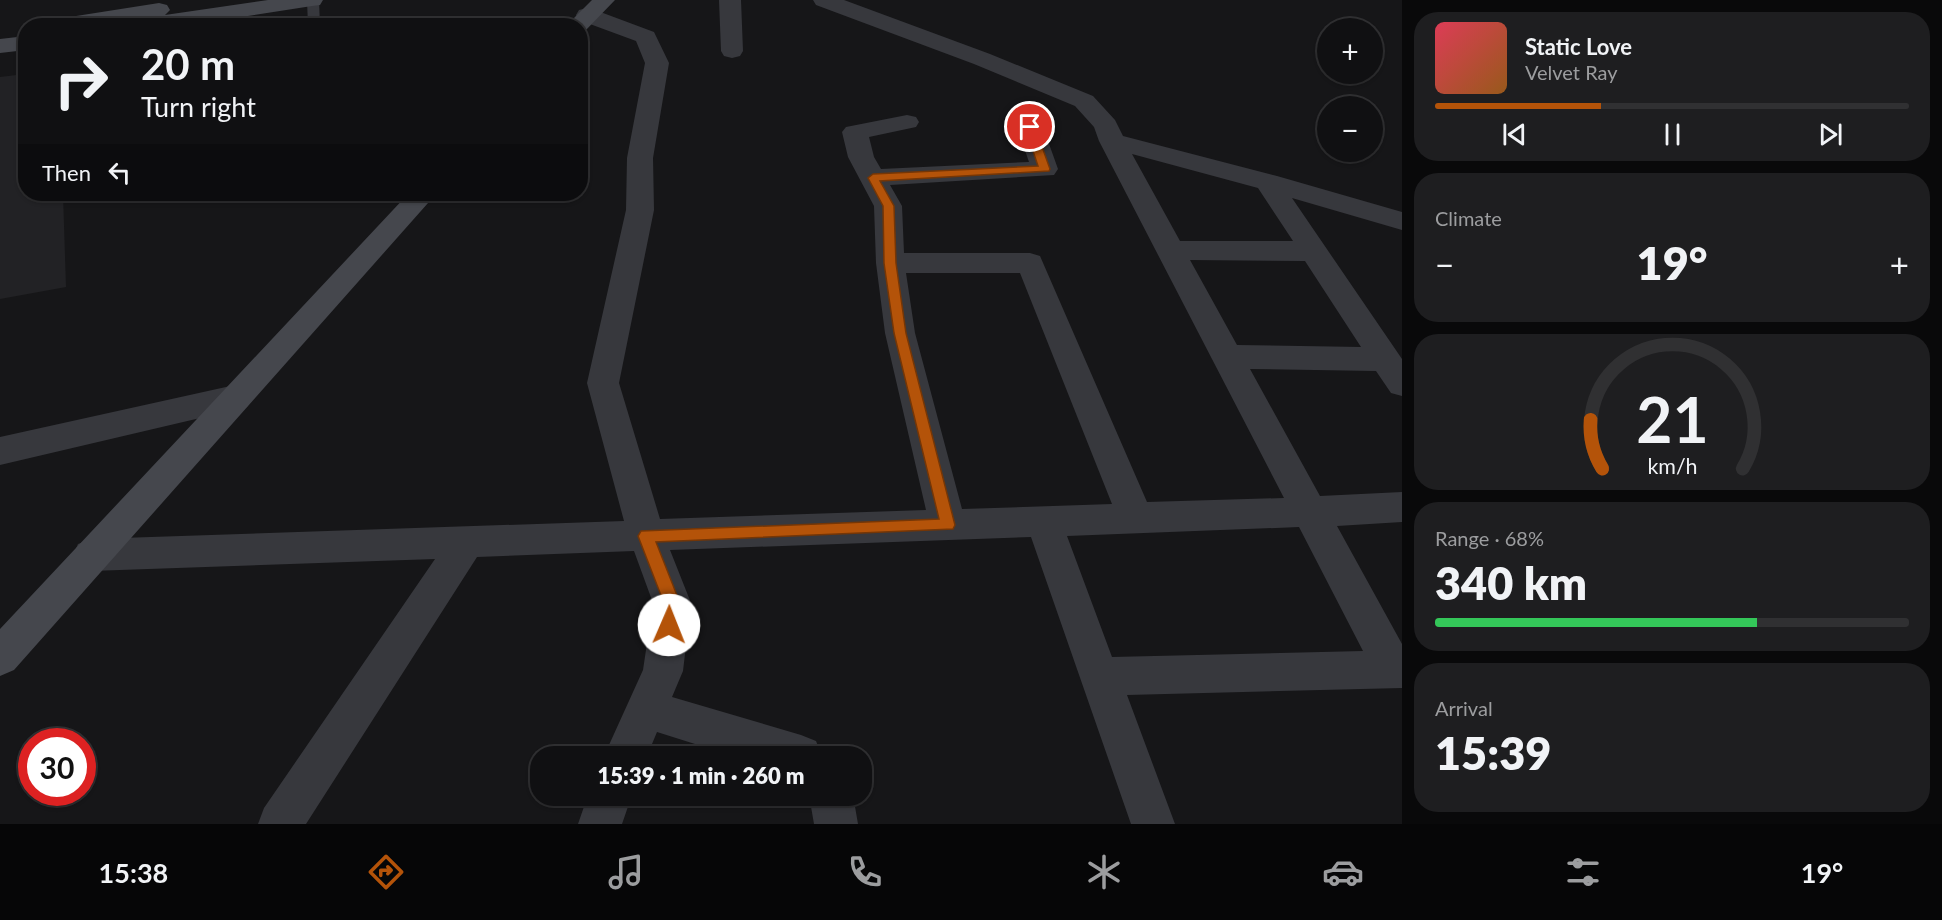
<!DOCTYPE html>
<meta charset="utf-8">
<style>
:root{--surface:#101012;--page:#1e1e20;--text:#f1f3f6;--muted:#9c9d9f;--line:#303032;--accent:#b45309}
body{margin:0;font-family:Lato,sans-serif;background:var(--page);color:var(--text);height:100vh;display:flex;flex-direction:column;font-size:22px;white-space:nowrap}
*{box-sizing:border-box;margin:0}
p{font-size:20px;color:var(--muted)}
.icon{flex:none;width:33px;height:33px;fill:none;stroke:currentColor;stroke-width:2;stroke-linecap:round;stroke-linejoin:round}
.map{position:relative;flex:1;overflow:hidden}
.details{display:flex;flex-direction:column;gap:12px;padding:12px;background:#09090a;width:540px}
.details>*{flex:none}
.hud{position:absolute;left:18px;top:18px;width:570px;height:183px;border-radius:24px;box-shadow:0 2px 4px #0004,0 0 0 2px var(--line);background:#101012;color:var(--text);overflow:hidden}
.fabs{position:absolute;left:1317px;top:18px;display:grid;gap:12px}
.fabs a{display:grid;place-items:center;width:66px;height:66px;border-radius:50%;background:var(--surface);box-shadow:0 2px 4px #0004,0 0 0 2px var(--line);font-size:30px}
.speed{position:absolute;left:18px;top:728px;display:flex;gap:12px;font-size:30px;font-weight:700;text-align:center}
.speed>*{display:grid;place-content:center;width:78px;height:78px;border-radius:50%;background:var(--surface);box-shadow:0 2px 4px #0004,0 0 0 2px var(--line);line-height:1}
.speed .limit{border:9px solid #d22;background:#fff;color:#111}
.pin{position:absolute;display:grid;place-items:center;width:51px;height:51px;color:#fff;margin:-26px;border:3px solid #fff;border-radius:50%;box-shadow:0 2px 6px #0007}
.me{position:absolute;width:66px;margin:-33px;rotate:1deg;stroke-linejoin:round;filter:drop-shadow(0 0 4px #0008)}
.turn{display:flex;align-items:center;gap:21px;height:126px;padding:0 24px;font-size:27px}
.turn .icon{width:78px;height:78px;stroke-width:2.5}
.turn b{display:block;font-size:42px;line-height:51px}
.then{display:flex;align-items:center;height:57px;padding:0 24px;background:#0003;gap:12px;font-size:22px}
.big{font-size:45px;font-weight:800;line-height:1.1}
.details .card{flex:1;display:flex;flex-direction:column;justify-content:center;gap:9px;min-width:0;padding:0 21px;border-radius:24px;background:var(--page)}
.details .dial{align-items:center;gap:0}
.dial svg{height:156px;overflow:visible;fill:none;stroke:var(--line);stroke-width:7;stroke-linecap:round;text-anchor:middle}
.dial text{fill:var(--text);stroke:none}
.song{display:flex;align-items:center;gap:18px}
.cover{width:72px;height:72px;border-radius:9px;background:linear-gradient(135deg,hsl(350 70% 55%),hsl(30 70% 35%))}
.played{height:6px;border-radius:3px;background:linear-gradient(90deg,var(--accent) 35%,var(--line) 35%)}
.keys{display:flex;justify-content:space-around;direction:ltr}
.heat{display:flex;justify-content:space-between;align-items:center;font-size:33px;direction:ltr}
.charge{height:9px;border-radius:4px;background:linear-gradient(90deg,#34c759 68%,var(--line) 0)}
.trip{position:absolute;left:530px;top:746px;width:342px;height:60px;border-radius:24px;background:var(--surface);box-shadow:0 2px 4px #0004,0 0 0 2px var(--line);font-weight:800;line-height:60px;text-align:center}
.dock{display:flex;height:96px;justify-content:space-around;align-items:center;background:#060607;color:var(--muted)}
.dock .icon{width:42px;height:42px}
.dock .on{color:var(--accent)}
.dock b{font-size:27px;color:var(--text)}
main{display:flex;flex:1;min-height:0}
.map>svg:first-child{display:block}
.built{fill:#222225}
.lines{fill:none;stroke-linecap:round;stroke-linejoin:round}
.lane{fill:#37383d;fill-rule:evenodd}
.street{fill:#37383d;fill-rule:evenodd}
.secondary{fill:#45474d;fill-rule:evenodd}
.route{fill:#b45309;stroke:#753606;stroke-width:1.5}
</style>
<main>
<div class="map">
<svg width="1402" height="824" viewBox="0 0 1402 824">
<rect width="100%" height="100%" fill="#161618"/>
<path class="built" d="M 25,74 L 26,194 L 63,194 L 66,287 L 0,299 L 0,77 Z"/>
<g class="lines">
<path class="lane" d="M 307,0 L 319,0 L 320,26 L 308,26 Z"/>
<path class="street" d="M 719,0 L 741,0 L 743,51 L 740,56 L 732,58 L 724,56 L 721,51 Z
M 813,0 L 844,0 L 990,54 L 1093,96 L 1115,120 L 1123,136 L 1277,176 L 1402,212 L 1402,230 L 1292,198 L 1402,359 L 1402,396 L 1391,393 L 1376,371 L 1250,369 L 1320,496 L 1402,492 L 1402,522 L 1337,526 L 1402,644 L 1402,688 L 1127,695 L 1175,824 L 1131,824 L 1031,537 L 670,550 L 691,603 L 683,671 L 672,697 L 801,735 L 816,741 L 822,756 L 733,756 L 657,732 L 647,756 L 604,756 L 643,670 L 653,603 L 634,551 L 477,557 L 306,824 L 258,824 L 264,808 L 435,559 L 91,571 L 78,566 L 73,555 L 78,544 L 91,539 L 624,521 L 587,383 L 626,210 L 627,158 L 645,63 L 636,41 L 579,20 L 576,15 L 579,10 L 587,8 L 595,10 L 654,32 L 669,63 L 653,158 L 654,210 L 619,383 L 660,519 L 926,510 L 885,333 L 876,263 L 874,206 L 848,157 L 842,132 L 846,127 L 907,115 L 916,117 L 919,122 L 916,127 L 869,137 L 874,157 L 881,169 L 1029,162 L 1017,127 L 1021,122 L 1030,119 L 1039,122 L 1043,127 L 1058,169 L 1054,175 L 890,185 L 902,206 L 904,253 L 1030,253 L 1040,256 L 1147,502 L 1284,498 L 1099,141 L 1094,127 L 1075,106 L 974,64 L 816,5 ZM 1132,154 L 1258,188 L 1293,241 L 1180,241 ZM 1190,260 L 1305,261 L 1361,347 L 1237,345 ZM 906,273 L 1020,273 L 1112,504 L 962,509 L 915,333 ZM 1299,527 L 1363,651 L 1112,657 L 1067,536 Z
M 235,385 L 247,389 L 251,398 L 247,407 L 0,465 L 0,437 Z
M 588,795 L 632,795 L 622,824 L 578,824 Z
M 809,795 L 853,795 L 858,824 L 814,824 Z"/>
<path class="secondary" d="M 268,0 L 323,0 L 320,5 L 312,6 L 184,26 L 125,26 L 128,21 L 102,26 L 46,26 L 49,21 L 57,19 L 159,3 L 167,5 L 170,10 L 165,15 Z
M 592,0 L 615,0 L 585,31 L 580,32 L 580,26 L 566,26 Z
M 26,36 L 26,50 L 0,53 L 0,39 Z
M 408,194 L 436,194 L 14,670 L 0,676 L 0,629 Z"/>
</g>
<path class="route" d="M 1030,124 L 1035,127 L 1050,169 L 1049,171 L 880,181 L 894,206 L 896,263 L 906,333 L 955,525 L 953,529 L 656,542 L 680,603 L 675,630 L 669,633 L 663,630 L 661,625 L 664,603 L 638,536 L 641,531 L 939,519 L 894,333 L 884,263 L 883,206 L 868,178 L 873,174 L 1038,166 L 1025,127 Z"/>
</svg>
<div class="fabs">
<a>+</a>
<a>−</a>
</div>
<div class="speed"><div class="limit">30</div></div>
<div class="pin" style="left:1030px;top:127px;background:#d93025"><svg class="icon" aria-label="arrive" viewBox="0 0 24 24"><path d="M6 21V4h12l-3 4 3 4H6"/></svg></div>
<svg class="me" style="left:669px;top:625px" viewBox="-20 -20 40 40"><circle r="19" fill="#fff"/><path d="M0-13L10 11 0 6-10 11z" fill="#b45309"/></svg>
<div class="trip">15:39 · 1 min · 260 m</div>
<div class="hud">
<div class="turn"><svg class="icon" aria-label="right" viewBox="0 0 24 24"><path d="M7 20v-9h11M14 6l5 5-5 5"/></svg><div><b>20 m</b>Turn right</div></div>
<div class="then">Then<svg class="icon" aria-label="left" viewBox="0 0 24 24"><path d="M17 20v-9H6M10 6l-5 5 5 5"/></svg></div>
</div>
</div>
<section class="details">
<div class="card">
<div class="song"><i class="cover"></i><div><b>Static Love</b><p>Velvet Ray</p></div></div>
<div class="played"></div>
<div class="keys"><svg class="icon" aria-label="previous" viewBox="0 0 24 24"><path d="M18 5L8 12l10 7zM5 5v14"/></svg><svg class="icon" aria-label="pause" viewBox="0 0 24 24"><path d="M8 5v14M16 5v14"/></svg><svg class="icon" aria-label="next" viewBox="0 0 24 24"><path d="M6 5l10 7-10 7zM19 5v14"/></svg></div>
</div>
<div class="card"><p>Climate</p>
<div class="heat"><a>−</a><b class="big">19°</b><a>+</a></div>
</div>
<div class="card dial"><svg viewBox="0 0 100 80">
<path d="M14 69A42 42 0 1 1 86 69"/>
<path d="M14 69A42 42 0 0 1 8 44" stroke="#b45309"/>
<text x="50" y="56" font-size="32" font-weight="700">21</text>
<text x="50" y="72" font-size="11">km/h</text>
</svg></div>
<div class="card"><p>Range · 68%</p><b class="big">340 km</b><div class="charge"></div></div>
<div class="card"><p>Arrival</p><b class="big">15:39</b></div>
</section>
</main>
<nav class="dock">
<b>15:38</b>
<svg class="icon on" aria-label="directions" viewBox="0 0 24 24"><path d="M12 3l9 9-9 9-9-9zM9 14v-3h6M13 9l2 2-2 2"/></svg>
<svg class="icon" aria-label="music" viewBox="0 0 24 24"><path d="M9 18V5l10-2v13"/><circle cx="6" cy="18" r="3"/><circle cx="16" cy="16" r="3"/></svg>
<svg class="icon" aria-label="phone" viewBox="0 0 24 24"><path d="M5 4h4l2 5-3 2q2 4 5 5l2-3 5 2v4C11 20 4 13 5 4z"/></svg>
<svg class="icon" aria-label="climate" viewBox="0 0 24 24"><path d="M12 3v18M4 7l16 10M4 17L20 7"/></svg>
<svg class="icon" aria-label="car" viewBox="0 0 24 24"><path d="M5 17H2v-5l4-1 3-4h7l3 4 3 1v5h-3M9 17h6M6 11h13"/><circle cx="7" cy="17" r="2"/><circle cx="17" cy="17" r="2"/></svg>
<svg class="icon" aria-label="filters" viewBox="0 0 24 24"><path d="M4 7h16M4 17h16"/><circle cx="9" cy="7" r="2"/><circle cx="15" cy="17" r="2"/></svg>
<b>19°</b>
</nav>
